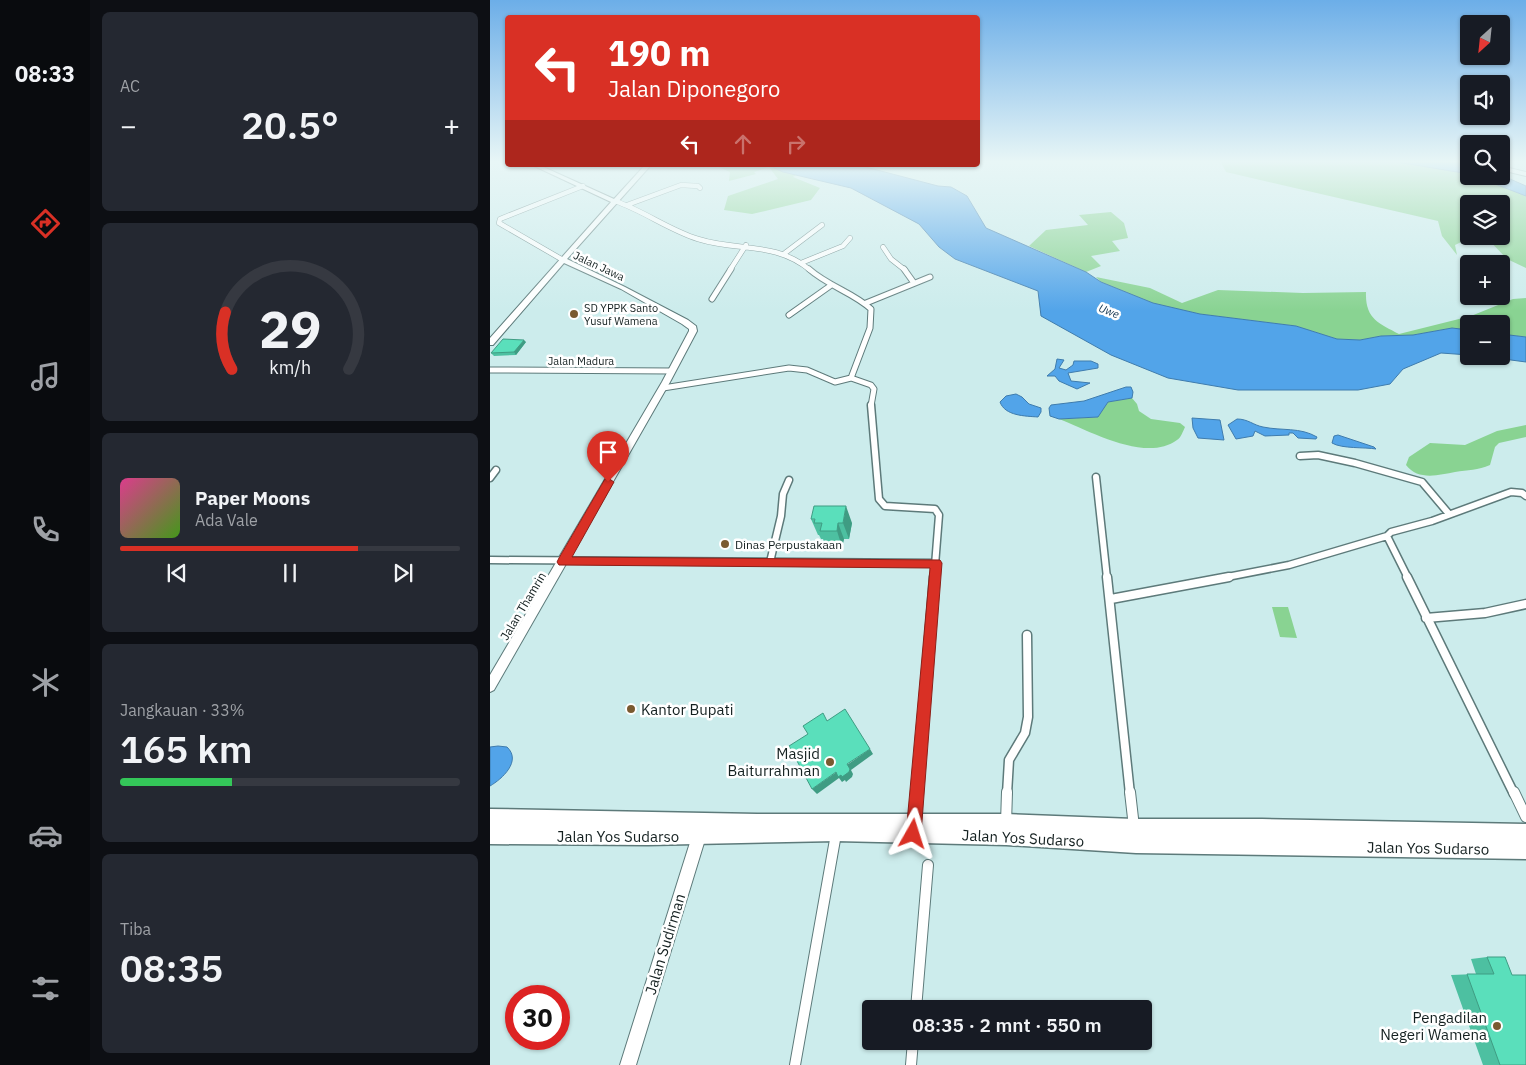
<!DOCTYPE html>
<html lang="id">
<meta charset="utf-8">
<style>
:root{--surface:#171b24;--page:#242831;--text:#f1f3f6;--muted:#9ea1a6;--line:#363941;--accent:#d93025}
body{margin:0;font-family:"IBM Plex Sans",sans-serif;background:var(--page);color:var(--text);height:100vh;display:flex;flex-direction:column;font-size:19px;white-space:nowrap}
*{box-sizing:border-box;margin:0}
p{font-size:16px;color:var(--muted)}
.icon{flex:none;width:28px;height:28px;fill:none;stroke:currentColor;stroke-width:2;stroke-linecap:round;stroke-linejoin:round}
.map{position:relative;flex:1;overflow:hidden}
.drawer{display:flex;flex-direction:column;gap:12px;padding:12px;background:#0d0f14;width:400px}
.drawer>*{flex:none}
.top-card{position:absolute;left:15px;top:15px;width:475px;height:152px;border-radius:5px;box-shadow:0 1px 4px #0004;background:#d93025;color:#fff;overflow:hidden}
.needle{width:32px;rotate:207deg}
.controls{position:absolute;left:970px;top:15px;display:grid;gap:10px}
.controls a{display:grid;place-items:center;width:50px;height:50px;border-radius:5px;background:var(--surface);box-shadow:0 1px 4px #0004;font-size:25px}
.speed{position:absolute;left:15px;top:985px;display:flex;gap:10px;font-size:25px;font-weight:700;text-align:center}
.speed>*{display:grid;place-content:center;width:65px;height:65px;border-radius:50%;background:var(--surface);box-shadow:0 1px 4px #0004;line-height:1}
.speed .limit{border:8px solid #d22;background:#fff;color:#111}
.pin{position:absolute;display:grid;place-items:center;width:42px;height:42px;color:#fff;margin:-51px -21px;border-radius:50% 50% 50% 0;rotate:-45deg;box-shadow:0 0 5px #0007}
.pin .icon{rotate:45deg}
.me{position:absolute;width:55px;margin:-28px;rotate:6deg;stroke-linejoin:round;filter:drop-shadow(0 0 4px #0008)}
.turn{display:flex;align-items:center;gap:18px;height:105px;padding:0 20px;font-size:22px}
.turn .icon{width:65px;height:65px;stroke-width:2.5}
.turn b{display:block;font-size:35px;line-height:42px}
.lanes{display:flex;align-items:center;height:48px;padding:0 20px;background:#0003;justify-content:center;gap:25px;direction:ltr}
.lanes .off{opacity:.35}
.big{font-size:38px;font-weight:600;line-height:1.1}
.drawer .card{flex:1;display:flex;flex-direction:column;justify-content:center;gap:8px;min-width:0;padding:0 18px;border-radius:8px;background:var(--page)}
.drawer .dial{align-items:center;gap:0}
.dial svg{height:130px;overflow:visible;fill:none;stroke:var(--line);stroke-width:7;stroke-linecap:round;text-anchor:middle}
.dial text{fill:var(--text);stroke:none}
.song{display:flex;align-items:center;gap:15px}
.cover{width:60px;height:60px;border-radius:8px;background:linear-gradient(135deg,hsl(330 70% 55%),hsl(100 70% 35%))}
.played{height:5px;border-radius:2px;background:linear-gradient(90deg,var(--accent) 70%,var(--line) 70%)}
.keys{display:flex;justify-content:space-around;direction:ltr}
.heat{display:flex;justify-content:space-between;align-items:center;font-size:28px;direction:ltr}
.charge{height:8px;border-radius:4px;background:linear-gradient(90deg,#34c759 33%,var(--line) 0)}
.trip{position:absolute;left:372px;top:1000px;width:290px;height:50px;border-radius:5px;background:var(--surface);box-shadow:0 1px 4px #0004;font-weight:600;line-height:50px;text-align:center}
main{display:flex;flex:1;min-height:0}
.dock{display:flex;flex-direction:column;width:90px;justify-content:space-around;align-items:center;background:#090b0e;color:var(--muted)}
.dock .icon{width:35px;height:35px}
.dock .on{color:var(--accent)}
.dock b{font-size:22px;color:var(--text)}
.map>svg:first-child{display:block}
.green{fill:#89d392}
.water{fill:#52a4e9;stroke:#3f7cad}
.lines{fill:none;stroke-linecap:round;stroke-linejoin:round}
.street-far4-casing{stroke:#5d7a7a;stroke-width:5.5}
.street-far3-casing{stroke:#5d7a7a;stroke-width:7}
.street-far2-casing{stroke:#5d7a7a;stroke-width:9}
.street-far1-casing{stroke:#5d7a7a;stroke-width:11}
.street-casing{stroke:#5d7a7a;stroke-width:12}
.secondary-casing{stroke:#5d7a7a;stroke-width:2}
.highway-casing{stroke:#5d7a7a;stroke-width:3}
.street-far4{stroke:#fff;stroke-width:4.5}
.street-far3{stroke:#fff;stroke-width:5}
.street-far2{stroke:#fff;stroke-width:6}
.street-far1{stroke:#fff;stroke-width:8}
.street{stroke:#fff;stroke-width:10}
.secondary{fill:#fff;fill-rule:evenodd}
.highway{fill:#fff;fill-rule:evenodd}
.wall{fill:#4dc0a1}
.shaded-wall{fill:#3f9c83}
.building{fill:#5adfbb;stroke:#3f9c83}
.route{fill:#d93025;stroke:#8d1f18}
.poi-dot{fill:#7a5a30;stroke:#fff;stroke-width:2}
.labels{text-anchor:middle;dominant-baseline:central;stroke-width:5;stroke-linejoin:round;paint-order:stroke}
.far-street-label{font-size:11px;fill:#142020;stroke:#fff}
.far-poi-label{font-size:11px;fill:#142020;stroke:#fff;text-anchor:start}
.far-water-label{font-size:11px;font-style:italic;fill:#123550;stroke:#fff}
.poi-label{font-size:12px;fill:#142020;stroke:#fff;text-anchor:start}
.street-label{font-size:12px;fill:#142020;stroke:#fff}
.near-poi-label{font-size:15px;fill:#142020;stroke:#fff;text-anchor:end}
.near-street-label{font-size:15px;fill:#142020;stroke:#fff}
</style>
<main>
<nav class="dock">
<b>08:33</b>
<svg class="icon on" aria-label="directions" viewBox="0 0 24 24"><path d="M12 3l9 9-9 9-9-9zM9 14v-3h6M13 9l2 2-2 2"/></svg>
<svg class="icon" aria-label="music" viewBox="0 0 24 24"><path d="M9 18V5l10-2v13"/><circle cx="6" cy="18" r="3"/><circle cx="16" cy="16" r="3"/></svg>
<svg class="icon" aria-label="phone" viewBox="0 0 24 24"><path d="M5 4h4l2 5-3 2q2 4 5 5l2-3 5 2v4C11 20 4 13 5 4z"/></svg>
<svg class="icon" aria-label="climate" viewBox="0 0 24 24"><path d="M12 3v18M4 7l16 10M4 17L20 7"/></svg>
<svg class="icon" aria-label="car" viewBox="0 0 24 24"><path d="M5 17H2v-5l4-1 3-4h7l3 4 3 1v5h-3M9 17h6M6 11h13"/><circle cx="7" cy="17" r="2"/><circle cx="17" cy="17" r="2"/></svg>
<svg class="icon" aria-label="filters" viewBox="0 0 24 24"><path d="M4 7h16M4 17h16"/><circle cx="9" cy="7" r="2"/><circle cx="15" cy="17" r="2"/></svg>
</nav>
<section class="drawer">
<div class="card"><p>AC</p>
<div class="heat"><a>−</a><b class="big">20.5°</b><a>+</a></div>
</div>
<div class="card dial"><svg viewBox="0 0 100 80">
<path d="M14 69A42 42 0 1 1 86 69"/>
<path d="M14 69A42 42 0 0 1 10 34" stroke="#d93025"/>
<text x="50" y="56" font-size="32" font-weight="700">29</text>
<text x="50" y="72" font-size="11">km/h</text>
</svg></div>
<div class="card">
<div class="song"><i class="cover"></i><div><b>Paper Moons</b><p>Ada Vale</p></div></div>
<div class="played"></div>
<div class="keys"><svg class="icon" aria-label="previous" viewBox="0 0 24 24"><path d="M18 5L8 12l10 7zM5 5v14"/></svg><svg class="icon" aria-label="pause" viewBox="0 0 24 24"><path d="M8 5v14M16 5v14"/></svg><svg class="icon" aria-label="next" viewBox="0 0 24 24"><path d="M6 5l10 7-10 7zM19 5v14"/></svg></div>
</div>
<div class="card"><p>Jangkauan · 33%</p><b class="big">165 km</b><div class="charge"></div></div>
<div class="card"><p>Tiba</p><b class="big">08:35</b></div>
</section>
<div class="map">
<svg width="1036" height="1065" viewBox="0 0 1036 1065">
<rect width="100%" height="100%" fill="#ccecec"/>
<path class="green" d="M 731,162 L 907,162 L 975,172 L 979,174 L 979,176 L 984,176 L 1036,196 L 1036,268 L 1017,259 L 995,236 L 1011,236 L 1011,204 L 979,204 L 979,236 L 984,236 L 965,245 L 967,255 L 952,236 L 948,221 L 736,172 Z
M 224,165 L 278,165 L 306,175 L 303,177 L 330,188 L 321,200 L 262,214 L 234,210 L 238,196 L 288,179 L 279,167 L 264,172 L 266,174 L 239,181 L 240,172 Z
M 621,212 L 634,223 L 638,238 L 622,241 L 630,251 L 601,256 L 611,266 L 596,272 L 539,246 L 556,230 L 598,225 L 589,215 Z
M 606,277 L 660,288 L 692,303 L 728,290 L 813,293 L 876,292 C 875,319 889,323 909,334 L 981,316 L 1023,299 L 1036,298 L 1036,337 L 1011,334 L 1011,324 L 979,324 L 979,330 L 962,328 L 923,335 L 891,336 L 870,340 L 847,339 L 806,326 L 710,314 L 662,303 L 611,282 Z
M 642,398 L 647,404 L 649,411 L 661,419 L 690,423 L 695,427 C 693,431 691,438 687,440 C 656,463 600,431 569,419 L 608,417 L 618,402 Z
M 1036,425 L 1036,437 L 1009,443 L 1005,447 L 1000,465 C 988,470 978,470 965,472 C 949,475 928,481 916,465 L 919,457 L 940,443 L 975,445 L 1007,431 Z
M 782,607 L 798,607 L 807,638 L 790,637 Z"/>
<path class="water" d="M 907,162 L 972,162 L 979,164 L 979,174 Z
M 278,165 L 368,165 L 448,186 L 461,187 L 477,196 L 496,228 L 596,272 L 611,282 L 663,303 L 710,314 L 806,326 L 847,339 L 870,340 L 891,336 L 923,335 L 962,328 L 979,330 L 979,355 L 951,353 L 913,369 L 900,384 L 868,390 L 748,390 L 678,378 L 621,355 L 551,316 L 548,291 L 465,259 L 449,247 L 429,224 L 361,188 L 293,172 Z
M 1011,175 L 1036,186 L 1036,196 L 984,176 Z
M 1011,334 L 1036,337 L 1036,362 L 991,356 L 1011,356 Z
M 567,359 L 574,360 L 569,368 L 576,370 L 583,365 L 584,361 L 601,361 L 608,364 L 608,368 L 578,373 L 581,381 L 600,383 L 587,389 L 569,381 L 565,376 L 557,376 L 565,369 Z
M 636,387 L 641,387 L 643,392 L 642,398 L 618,402 L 608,417 L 569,419 L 560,416 L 559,408 L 561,405 L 594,401 Z
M 526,394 L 532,397 L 539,404 L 551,408 L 551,412 L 548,417 C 535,416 515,416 510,402 L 516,396 Z
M 702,418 L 730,420 L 734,440 L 708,438 L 703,428 Z
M 747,419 C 758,419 763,425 773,427 C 792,431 810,427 827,437 L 826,439 L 808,438 L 803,433 L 799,433 L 799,435 L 775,436 L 765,431 L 763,436 L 746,439 L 738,425 Z
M 848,435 L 884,447 L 886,449 C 875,447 852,449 842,443 L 844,436 Z
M 8,746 L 17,747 C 32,761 12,779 0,786 L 0,747 Z"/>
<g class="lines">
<defs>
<path id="street-far4" d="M 125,201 C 154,211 179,230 208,239 C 249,252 285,241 320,270
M 137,205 L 191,185 L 208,186 L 210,188
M 393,247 L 401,259 L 415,270
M 295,253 L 332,225
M 73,260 L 9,223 L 10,219 L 93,186
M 311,263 L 353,246 L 360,238
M 240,270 L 256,245"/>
<path id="street-far3" d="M 319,269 C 338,286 364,293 381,309 L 380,328 L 361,378
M 414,269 L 424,283
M 222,299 L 241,269
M 376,303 L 440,277
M 299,315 L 340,286
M 0,370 L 182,371
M 173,388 L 299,368 L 317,370 L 345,382 L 361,378 L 381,385 L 384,389 L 381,406"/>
<path id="street-far2" d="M 381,405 L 389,499 L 395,506 L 445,509 L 449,515 L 444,578
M 810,456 L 828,455 L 865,463 L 932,482 L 959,514
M 606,477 L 617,578
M 0,478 L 6,470
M 897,536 L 918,578
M 0,560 L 446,563
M 280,562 L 291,516 L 293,494 L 299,480
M 732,578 L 799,565 L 897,536 L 901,532 L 942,521 L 1021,492 L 1032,493 L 1036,496"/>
<path id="street-far1" d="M 617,577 L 640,794
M 917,577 L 1024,794
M 621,599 L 739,577
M 936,618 L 995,613 L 1036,604
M 427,794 L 444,577
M 517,794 L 519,760 L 535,733 L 538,717 L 537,635"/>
<path id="street" d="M 640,792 L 644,827
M 1024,792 L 1036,817
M 425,822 L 427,792
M 516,823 L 517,792
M 426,1009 L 438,865
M 305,1065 L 346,834
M 421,1065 L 423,1041"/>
<path id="secondary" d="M 42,165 L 49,165 L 124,199 L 155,165 L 161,165 L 77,259 L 135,287 L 198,320 L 206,326 L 207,331 L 180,382 L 4,690 L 0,692 L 0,675 L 172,382 L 199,331 L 199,329 L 192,324 L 131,289 L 74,263 L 3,345 L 0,345 L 0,338 L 121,202 Z
M 1011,166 L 1036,172 L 1036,176 L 1011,170 Z
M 210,826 L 215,828 L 217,833 L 146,1065 L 130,1065 L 203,833 L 205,828 Z"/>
<path id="highway" d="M 0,809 L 267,814 L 516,814 L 644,819 L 772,819 L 1036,824 L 1036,859 L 646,853 L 516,845 L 346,841 L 158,845 L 0,844 Z"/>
</defs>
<use href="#street-far4" class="street-far4-casing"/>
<use href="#street-far3" class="street-far3-casing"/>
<use href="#street-far2" class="street-far2-casing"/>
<use href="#street-far1" class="street-far1-casing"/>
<use href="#street" class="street-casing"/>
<use href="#secondary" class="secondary-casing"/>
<use href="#highway" class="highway-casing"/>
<use href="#street-far4" class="street-far4"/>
<use href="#street-far3" class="street-far3"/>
<use href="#street-far2" class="street-far2"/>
<use href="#street-far1" class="street-far1"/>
<use href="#street" class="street"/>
<use href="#secondary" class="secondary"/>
<use href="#highway" class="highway"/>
</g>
<path class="wall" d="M 36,342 L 26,355 L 4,356 L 1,353 Z
M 321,519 L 362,523 L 359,539 L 354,539 L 352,547 L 336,547 L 333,539 L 331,539 L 329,535 L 328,535 Z
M 997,957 L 1015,957 L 1036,1065 L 993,1065 L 961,975 L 986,974 L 981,959 Z"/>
<path class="shaded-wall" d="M 34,340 L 36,342 L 26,355 L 24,352 Z
M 356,506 L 362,523 L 359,539 L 353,523 Z
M 348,523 L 354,539 L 352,547 L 347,531 Z
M 380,749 L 383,754 L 361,770 L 363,774 L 362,777 L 356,782 L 355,780 L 352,782 L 349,778 L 327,794 L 322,789 Z"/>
<path class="building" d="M 13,339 L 34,340 L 24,352 L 1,353 Z
M 324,506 L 356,506 L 353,523 L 348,523 L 347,531 L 330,531 L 332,523 L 324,523 L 325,519 L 321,519 Z
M 355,709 L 380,749 L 357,764 L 360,769 L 359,772 L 352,777 L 351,775 L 348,777 L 346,772 L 322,789 L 299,746 L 318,734 L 313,726 L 333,713 L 337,721 Z
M 997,957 L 1015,957 L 1022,975 L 1036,975 L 1036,1065 L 1010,1065 L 977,974 L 1004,974 Z"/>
<linearGradient id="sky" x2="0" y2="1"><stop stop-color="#6caee8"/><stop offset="0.52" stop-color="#e8f6f6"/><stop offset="1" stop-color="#e8f6f6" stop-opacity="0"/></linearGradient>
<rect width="1036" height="311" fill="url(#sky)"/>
<path class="route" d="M 118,478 L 124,482 L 82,557 L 450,560 L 452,563 L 431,834 L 429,840 L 423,842 L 418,840 L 416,834 L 440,568 L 69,565 L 67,562 L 69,558 L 115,479 Z"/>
<g class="poi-dot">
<circle cx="84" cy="314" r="5"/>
<circle cx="235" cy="544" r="5"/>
<circle cx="141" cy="709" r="5"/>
<circle cx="340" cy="762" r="5"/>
<circle cx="1007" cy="1026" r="5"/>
</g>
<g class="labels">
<g class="far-street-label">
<text transform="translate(109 266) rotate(25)">Jalan Jawa</text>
<text x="91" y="361">Jalan Madura</text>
</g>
<g class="far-poi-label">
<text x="94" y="308">SD YPPK Santo<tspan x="94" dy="13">Yusuf Wamena</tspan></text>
</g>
<g class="far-water-label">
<text transform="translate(619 311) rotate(21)">Uwe</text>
</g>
<g class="poi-label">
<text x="245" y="544">Dinas Perpustakaan</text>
</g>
<g class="street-label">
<text transform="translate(33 606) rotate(-59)">Jalan Thamrin</text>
</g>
<g class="near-poi-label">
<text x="151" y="709" text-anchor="start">Kantor Bupati</text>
<text x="330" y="753">Masjid<tspan x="330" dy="17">Baiturrahman</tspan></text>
<text x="997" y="1017">Pengadilan<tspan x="997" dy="17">Negeri Wamena</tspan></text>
</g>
<g class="near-street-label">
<text x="128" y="836">Jalan Yos Sudarso</text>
<text transform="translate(533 838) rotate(3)">Jalan Yos Sudarso</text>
<text transform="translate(938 848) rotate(1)">Jalan Yos Sudarso</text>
<text transform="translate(175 944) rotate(-73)">Jalan Sudirman</text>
</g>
</g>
</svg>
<div class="controls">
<a><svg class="needle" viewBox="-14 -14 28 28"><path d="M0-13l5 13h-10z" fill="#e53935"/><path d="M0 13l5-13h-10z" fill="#9ea1a6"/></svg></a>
<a><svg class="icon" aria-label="sound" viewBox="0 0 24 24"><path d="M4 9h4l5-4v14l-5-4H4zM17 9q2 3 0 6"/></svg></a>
<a><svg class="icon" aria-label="search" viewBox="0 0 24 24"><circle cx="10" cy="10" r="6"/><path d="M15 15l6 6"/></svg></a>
<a><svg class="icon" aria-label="layers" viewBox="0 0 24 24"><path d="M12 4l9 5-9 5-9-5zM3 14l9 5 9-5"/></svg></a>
<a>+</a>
<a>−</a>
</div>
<div class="speed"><div class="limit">30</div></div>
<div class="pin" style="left:118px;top:482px;background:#d93025"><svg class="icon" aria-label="arrive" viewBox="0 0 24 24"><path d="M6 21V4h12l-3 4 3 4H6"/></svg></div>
<svg class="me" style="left:423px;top:834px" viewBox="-20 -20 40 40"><path d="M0-17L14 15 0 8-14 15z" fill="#d93025" stroke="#fff" stroke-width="4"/></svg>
<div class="trip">08:35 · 2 mnt · 550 m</div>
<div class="top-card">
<div class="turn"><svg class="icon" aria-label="left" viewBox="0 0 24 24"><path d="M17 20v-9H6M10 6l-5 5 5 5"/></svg><div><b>190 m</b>Jalan Diponegoro</div></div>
<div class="lanes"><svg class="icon" aria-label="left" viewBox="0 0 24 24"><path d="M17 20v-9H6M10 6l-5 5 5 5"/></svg><svg class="icon off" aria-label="ahead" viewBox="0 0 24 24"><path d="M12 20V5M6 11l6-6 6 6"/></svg><svg class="icon off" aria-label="right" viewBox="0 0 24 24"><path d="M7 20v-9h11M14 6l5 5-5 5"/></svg></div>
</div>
</div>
</main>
